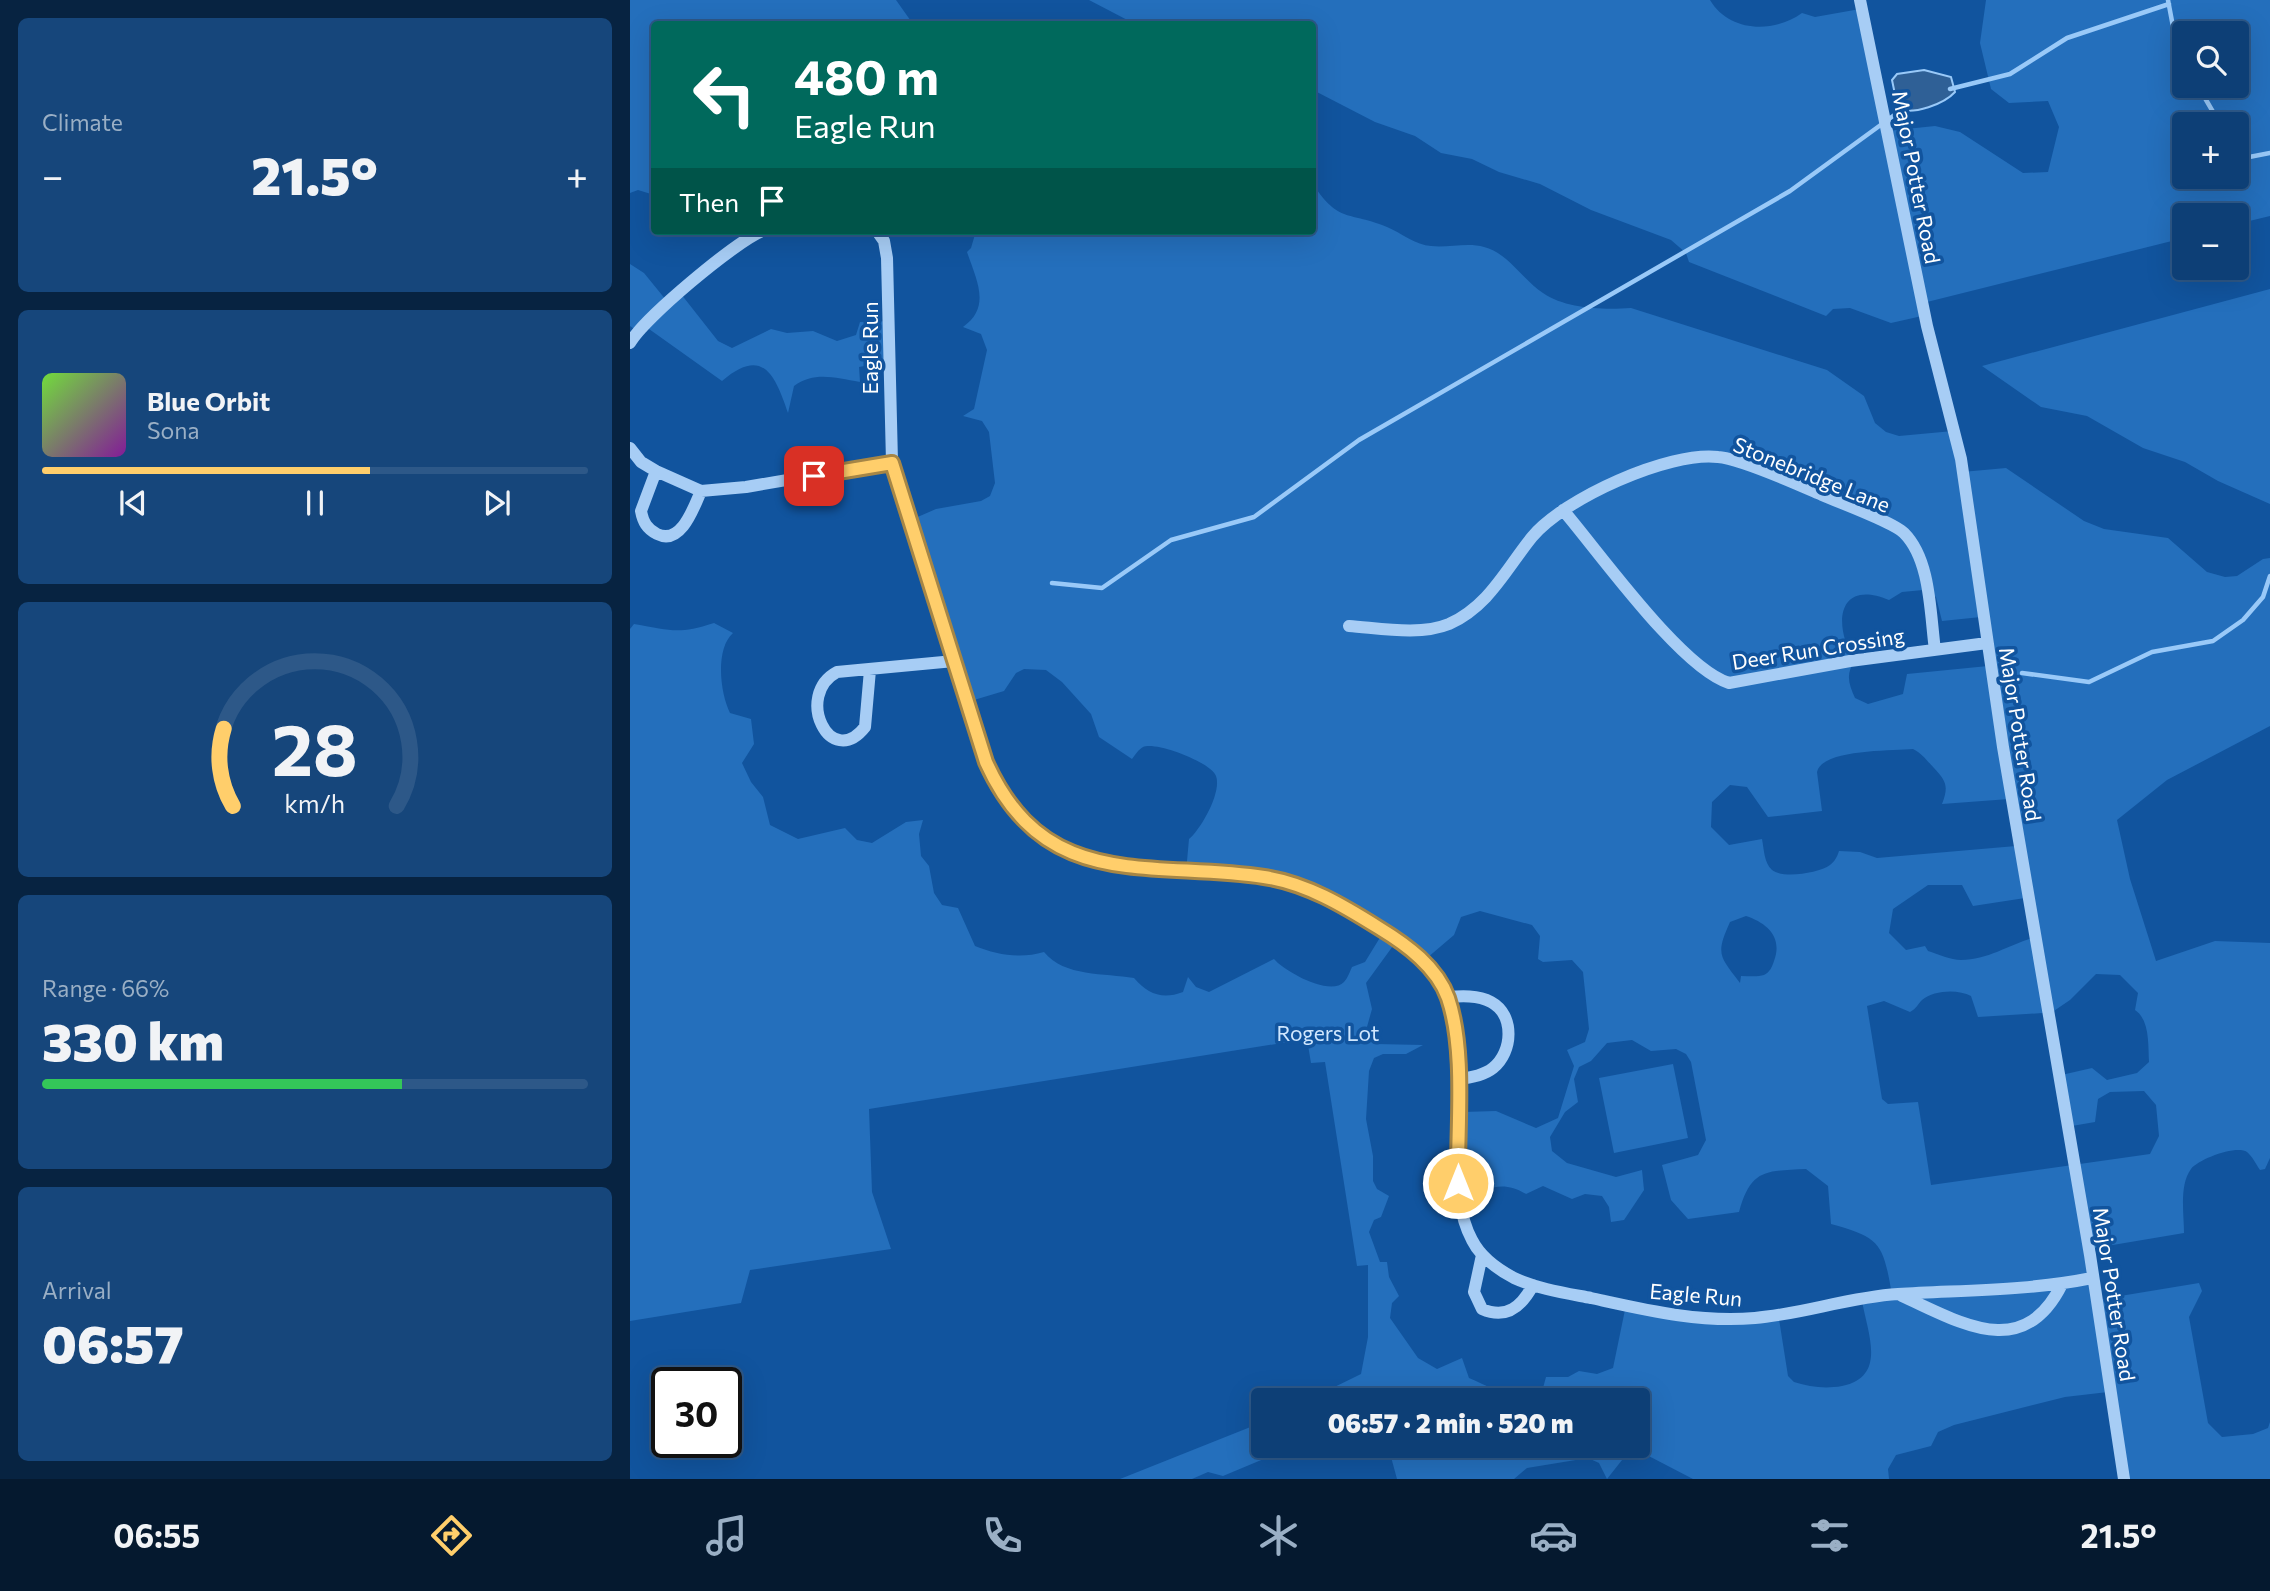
<!DOCTYPE html>
<meta charset="utf-8">
<style>
:root{--surface:#0d3f76;--page:#16467b;--text:#f1f3f6;--muted:#9aafc5;--line:#2d5888;--accent:#ffce6b}
body{margin:0;font-family:Commissioner,sans-serif;background:var(--page);color:var(--text);height:100vh;display:flex;flex-direction:column;font-size:26px;white-space:nowrap}
*{box-sizing:border-box;margin:0}
p{font-size:23px;color:var(--muted)}
.icon{flex:none;width:38px;height:38px;fill:none;stroke:currentColor;stroke-width:2;stroke-linecap:round;stroke-linejoin:round}
.map{position:relative;flex:1;overflow:hidden}
.details{display:flex;flex-direction:column;gap:18px;padding:18px;background:#072341;width:630px}
.details>*{flex:none}
.banner{position:absolute;left:21px;top:21px;width:665px;height:214px;border-radius:7px;box-shadow:0 7px 28px #0002,0 0 0 2px var(--line);background:#00695c;color:#fff;overflow:hidden}
.tools{position:absolute;left:1542px;top:21px;display:grid;gap:14px}
.tools a{display:grid;place-items:center;width:77px;height:77px;border-radius:7px;background:var(--surface);box-shadow:0 7px 28px #0002,0 0 0 2px var(--line);font-size:35px}
.speed{position:absolute;left:21px;top:1367px;display:flex;gap:14px;font-size:35px;font-weight:700;text-align:center}
.speed>*{display:grid;place-content:center;width:91px;height:91px;border-radius:50%;background:var(--surface);box-shadow:0 7px 28px #0002,0 0 0 2px var(--line);line-height:1}
.speed .limit{border:4px solid #111;border-radius:10px;background:#fff;color:#111}
.pin{position:absolute;display:grid;place-items:center;width:60px;height:60px;color:#fff;margin:-30px;border-radius:14px;box-shadow:0 4px 10px #0006}
.me{position:absolute;width:77px;margin:-38px;rotate:0deg;stroke-linejoin:round;filter:drop-shadow(0 0 5px #0008)}
.turn{display:flex;align-items:center;gap:24px;height:147px;padding:0 28px;font-size:32px}
.turn .icon{width:91px;height:91px;stroke-width:2.5}
.turn b{display:block;font-size:49px;line-height:60px}
.then{display:flex;align-items:center;height:66px;padding:0 28px;background:#0003;gap:14px;font-size:26px}
.big{font-size:52px;font-weight:800;line-height:1.1}
.details .tile{flex:1;display:flex;flex-direction:column;justify-content:center;gap:10px;min-width:0;padding:0 24px;border-radius:10px;background:var(--page)}
.details .dial{align-items:center;gap:0}
.dial svg{height:182px;overflow:visible;fill:none;stroke:var(--line);stroke-width:7;stroke-linecap:round;text-anchor:middle}
.dial text{fill:var(--text);stroke:none}
.song{display:flex;align-items:center;gap:21px}
.cover{width:84px;height:84px;border-radius:10px;background:linear-gradient(135deg,hsl(100 70% 55%),hsl(290 70% 35%))}
.played{height:7px;border-radius:4px;background:linear-gradient(90deg,var(--accent) 60%,var(--line) 60%)}
.keys{display:flex;justify-content:space-around;direction:ltr}
.heat{display:flex;justify-content:space-between;align-items:center;font-size:38px;direction:ltr}
.charge{height:10px;border-radius:5px;background:linear-gradient(90deg,#34c759 66%,var(--line) 0)}
.trip{position:absolute;left:621px;top:1388px;width:399px;height:70px;border-radius:7px;background:var(--surface);box-shadow:0 7px 28px #0002,0 0 0 2px var(--line);font-weight:800;line-height:70px;text-align:center}
.tab-bar{display:flex;height:112px;justify-content:space-around;align-items:center;background:#05192f;color:var(--muted)}
.tab-bar .icon{width:49px;height:49px}
.tab-bar .current{color:var(--accent)}
.tab-bar b{font-size:32px;color:var(--text)}
main{display:flex;flex:1;min-height:0}
.map>svg:first-child{display:block}
.green{fill:#246fbc;fill-rule:evenodd}
.water{fill:#2f6096;stroke:#99c9f8;stroke-width:2}
.lines{fill:none;stroke-linecap:round;stroke-linejoin:round}
.stream{stroke:#99c9f8;stroke-width:4.5}
.minor{stroke:#a7cdf5;stroke-width:12}
.route-casing{stroke:#a68646;stroke-width:18}
.route{stroke:#ffce6b;stroke-width:12}
.labels{text-anchor:middle;dominant-baseline:central;stroke-width:7;stroke-linejoin:round;paint-order:stroke}
.street-label{font-size:21px;fill:#fff;stroke:#11549e}
.park-label{font-size:21px;fill:#d0e7fe;stroke:#11549e}
</style>
<main>
<section class="details">
<div class="tile"><p>Climate</p>
<div class="heat"><a>−</a><b class="big">21.5°</b><a>+</a></div>
</div>
<div class="tile">
<div class="song"><i class="cover"></i><div><b>Blue Orbit</b><p>Sona</p></div></div>
<div class="played"></div>
<div class="keys"><svg class="icon" aria-label="previous" viewBox="0 0 24 24"><path d="M18 5L8 12l10 7zM5 5v14"/></svg><svg class="icon" aria-label="pause" viewBox="0 0 24 24"><path d="M8 5v14M16 5v14"/></svg><svg class="icon" aria-label="next" viewBox="0 0 24 24"><path d="M6 5l10 7-10 7zM19 5v14"/></svg></div>
</div>
<div class="tile dial"><svg viewBox="0 0 100 80">
<path d="M14 69A42 42 0 1 1 86 69"/>
<path d="M14 69A42 42 0 0 1 10 35" stroke="#ffce6b"/>
<text x="50" y="56" font-size="32" font-weight="700">28</text>
<text x="50" y="72" font-size="11">km/h</text>
</svg></div>
<div class="tile"><p>Range · 66%</p><b class="big">330 km</b><div class="charge"></div></div>
<div class="tile"><p>Arrival</p><b class="big">06:57</b></div>
</section>
<div class="map">
<svg width="1640" height="1479" viewBox="0 0 1640 1479">
<rect width="100%" height="100%" fill="#11549e"/>
<path class="green" d="M 0,0 L 266,0 L 283,24 L 24,24 L 24,189 L 21,194 L 8,190 L 0,193 Z
M 459,0 L 1080,0 C 1099,32 1143,34 1172,13 L 1185,17 L 1230,9 L 1257,131 L 1305,126 L 1330,132 L 1393,173 L 1418,172 L 1429,127 L 1418,101 L 1379,103 L 1361,89 L 1350,43 L 1356,0 L 1640,0 L 1640,216 L 1607,224 L 1606,215 L 1554,215 L 1554,238 L 1293,303 L 1292,316 L 1261,323 L 1220,308 L 1203,309 L 1196,316 L 1059,262 L 1056,253 L 1041,240 L 961,210 L 910,184 L 869,172 L 842,159 L 811,153 L 785,136 L 745,122 L 683,90 L 682,24 L 505,24 ZM 1554,33 L 1606,33 L 1606,86 L 1554,86 ZM 1554,124 L 1606,124 L 1606,177 L 1554,177 Z
M 683,184 C 709,224 719,211 757,227 C 771,233 786,245 801,246 C 818,248 838,242 854,247 C 878,253 893,280 913,293 C 936,309 974,310 1001,308 L 1197,370 L 1234,396 L 1245,423 L 1256,432 L 1269,436 L 1323,431 L 1332,472 L 1376,468 L 1454,521 L 1474,529 L 1538,538 L 1577,572 L 1595,577 L 1607,576 L 1633,559 L 1640,558 L 1640,726 L 1537,780 L 1487,820 L 1500,879 L 1526,961 L 1585,941 L 1640,943 L 1640,1158 L 1635,1169 L 1630,1170 C 1626,1164 1622,1156 1617,1152 C 1606,1145 1569,1159 1561,1169 C 1549,1185 1554,1214 1554,1233 L 1459,1249 L 1466,1300 L 1569,1283 L 1572,1291 L 1559,1317 L 1578,1423 L 1592,1437 L 1623,1434 L 1638,1428 L 1640,1422 L 1640,1479 L 1492,1479 L 1478,1392 L 1435,1397 L 1324,1425 L 1308,1432 L 1301,1446 L 1266,1455 L 1258,1469 L 1259,1479 L 1063,1479 L 1011,1452 L 996,1455 L 977,1479 L 969,1463 L 958,1458 L 897,1468 L 884,1479 L 767,1479 L 758,1446 L 1008,1446 L 1008,1400 L 678,1400 L 731,1374 L 738,1337 L 738,1265 L 727,1266 L 695,1062 L 681,1063 L 677,1039 L 239,1109 L 242,1192 L 261,1249 L 120,1270 L 111,1303 L 0,1321 L 0,629 L 4,624 C 41,630 47,635 84,623 L 103,633 C 85,649 90,693 100,713 L 121,719 L 124,744 L 112,763 L 121,782 L 133,797 L 140,825 L 168,839 L 215,828 L 227,840 L 242,843 L 276,822 L 293,820 L 289,834 L 291,856 L 299,866 L 304,893 L 312,905 L 328,908 L 345,946 C 367,955 391,959 414,952 C 434,977 475,973 504,978 C 518,994 532,1000 553,992 L 558,977 L 566,987 L 579,992 L 644,959 C 654,971 700,997 714,982 C 718,978 720,971 722,967 L 735,962 L 754,931 L 672,888 L 556,872 L 559,839 C 571,829 592,792 586,776 C 582,763 526,741 513,747 C 509,749 505,755 502,759 L 469,737 L 461,714 L 432,682 L 416,670 L 394,669 L 386,673 L 374,691 L 344,700 L 340,698 L 283,519 L 306,509 L 351,501 L 360,496 L 365,483 L 359,432 L 352,421 L 333,416 L 344,409 L 357,350 L 351,334 L 333,327 C 362,307 346,279 337,252 L 341,248 L 346,231 L 682,231 ZM 1293,590 L 1306,597 L 1312,621 L 1351,617 L 1358,666 L 1277,674 L 1273,694 L 1238,704 L 1225,698 C 1219,685 1215,674 1225,661 C 1203,627 1206,578 1259,600 L 1272,592 ZM 1283,749 C 1294,755 1296,760 1304,768 C 1316,781 1319,786 1312,804 L 1379,799 L 1386,846 L 1247,858 L 1230,852 L 1209,851 C 1207,857 1205,861 1200,865 C 1189,873 1153,879 1142,870 C 1134,863 1134,849 1132,839 L 1099,845 L 1081,827 L 1082,802 L 1100,785 L 1117,787 L 1138,817 L 1192,811 L 1187,772 C 1192,749 1261,751 1283,749 ZM 1298,885 L 1332,885 L 1343,906 L 1395,898 L 1402,938 C 1379,945 1357,960 1331,960 C 1321,960 1308,954 1298,951 L 1295,946 L 1276,950 L 1259,933 L 1263,909 ZM 850,911 L 902,925 L 910,936 L 908,959 L 913,962 L 942,960 L 953,972 L 959,1029 L 955,1042 L 937,1050 L 944,1066 L 928,1118 L 906,1128 L 866,1111 L 833,1112 L 833,1180 L 836,1197 C 859,1188 873,1180 896,1194 L 913,1186 L 942,1199 L 955,1194 L 972,1196 L 979,1207 L 981,1222 L 994,1220 L 1014,1190 L 1012,1170 L 986,1177 L 937,1163 L 922,1151 L 920,1137 L 935,1112 L 948,1102 L 944,1079 L 949,1067 L 961,1061 L 977,1043 L 1002,1040 L 1021,1051 L 1046,1049 L 1056,1054 L 1061,1062 L 1076,1140 L 1068,1155 L 1032,1165 L 1041,1200 L 1058,1219 L 1109,1212 C 1121,1169 1135,1171 1176,1169 L 1198,1186 L 1201,1224 C 1251,1238 1253,1243 1262,1295 L 1232,1301 C 1238,1334 1257,1377 1212,1386 C 1195,1389 1180,1387 1164,1382 L 1158,1376 L 1149,1319 L 996,1305 L 983,1368 L 967,1374 L 949,1371 L 938,1377 L 916,1377 L 913,1388 C 886,1402 864,1389 839,1378 L 832,1358 L 807,1369 L 788,1358 L 760,1318 L 762,1303 L 769,1296 L 759,1277 L 757,1262 L 750,1262 L 739,1232 L 744,1220 L 751,1217 L 759,1196 L 747,1189 L 743,1181 L 743,1156 L 736,1119 L 739,1071 L 744,1058 L 753,1054 L 776,1054 L 793,1045 L 745,1044 L 735,1034 L 742,1009 L 736,983 L 768,939 L 797,958 L 824,935 L 831,917 ZM 1116,916 C 1137,923 1153,937 1144,961 C 1142,967 1140,972 1134,975 C 1128,977 1119,976 1111,976 L 1110,983 C 1090,956 1085,955 1100,922 ZM 1466,974 L 1490,975 L 1508,993 L 1505,1010 C 1520,1020 1518,1045 1519,1062 L 1507,1073 L 1477,1080 L 1462,1068 L 1427,1076 L 1436,1127 L 1465,1122 L 1468,1099 L 1480,1092 L 1514,1091 L 1526,1105 L 1529,1136 L 1520,1154 L 1301,1185 L 1288,1102 L 1258,1104 L 1252,1099 L 1237,1006 L 1254,1001 L 1280,1012 C 1287,1008 1287,1005 1292,1000 C 1304,990 1328,989 1341,996 L 1348,1017 L 1413,1013 L 1415,1017 L 1440,1000 Z
M 0,264 L 14,273 L 36,300 L 51,294 L 88,341 L 102,348 L 141,329 L 157,333 L 183,331 L 207,341 L 226,335 L 230,322 L 261,321 L 262,361 L 229,367 L 230,382 C 205,378 185,371 164,386 L 158,413 C 145,375 133,346 92,381 L 19,329 L 10,333 L 0,326 Z
M 1640,289 L 1640,504 L 1588,481 L 1555,462 L 1513,448 L 1457,416 L 1411,407 L 1352,366 Z
M 1043,1064 L 1058,1138 L 984,1153 L 969,1078 Z
M 633,1422 L 634,1446 L 665,1446 L 593,1476 L 578,1472 L 562,1479 L 490,1479 Z"/>
<path class="water" d="M 1294,70 L 1321,77 L 1325,92 C 1314,104 1284,115 1268,109 L 1262,80 L 1267,74 Z"/>
<g class="lines">
<path class="stream" d="M 1538,0 L 1547,48 L 1554,60
M 1568,86 L 1590,124
M 1320,89 L 1380,74 L 1437,38 L 1539,4
M 1606,154 L 1609,159 L 1640,153
M 422,583 L 472,588 L 541,540 L 624,517 L 729,440 L 1160,191 L 1274,108
M 1392,673 L 1459,682 L 1522,652 L 1583,641 L 1613,620 L 1633,597 L 1640,576"/>
<path class="minor" d="M 1230,0 L 1297,326 L 1331,459 L 1373,747 L 1460,1255 L 1494,1479
M 247,231 L 254,241 L 257,258 L 262,462 L 356,762 C 416,895 521,859 636,877 C 670,883 700,898 729,915 C 752,929 776,942 794,962 C 840,1010 827,1094 828,1156 C 828,1185 828,1214 842,1240 C 851,1258 867,1269 884,1278 C 908,1289 935,1293 961,1298 C 1016,1310 1069,1323 1125,1318 C 1173,1314 1219,1297 1268,1294 C 1333,1290 1398,1291 1462,1278
M 0,343 C 13,319 105,242 132,231
M 0,448 L 11,462 L 26,471 L 71,491 L 116,487 L 262,462
M 26,471 L 11,511 C 13,522 17,529 27,534 C 51,546 64,507 71,491
M 933,510 C 969,552 1051,668 1099,683 L 1220,661 L 1357,643
M 719,626 C 749,628 790,636 819,624 C 859,606 876,569 902,537 C 933,499 1039,451 1088,457 C 1112,459 1169,485 1192,495 C 1210,503 1263,522 1274,533 C 1301,560 1300,614 1305,650
M 240,670 L 235,727 C 200,771 164,695 207,672 L 324,661
M 818,997 C 831,996 848,995 861,1002 C 885,1015 883,1052 863,1068 C 853,1076 840,1078 827,1079
M 852,1255 L 844,1292 L 852,1309 C 877,1320 892,1306 903,1285
M 1272,1296 C 1330,1322 1393,1363 1432,1284"/>
</g>
<g class="lines">
<defs>
<path id="route" d="M 184,476 L 262,463 L 356,762 C 415,893 519,860 634,877 C 676,883 714,906 749,928 C 777,945 807,967 818,998 C 836,1051 827,1128 828,1183"/>
</defs>
<use href="#route" class="route-casing"/>
<use href="#route" class="route"/>
</g>
<g class="labels">
<g class="street-label">
<text transform="translate(1287 177) rotate(79)">Major Potter Road</text>
<text transform="translate(239 348) rotate(-90)">Eagle Run</text>
<text transform="translate(1182 474) rotate(22)">Stonebridge Lane</text>
<text transform="translate(1188 648) rotate(-9)">Deer Run Crossing</text>
<text transform="translate(1391 734) rotate(81)">Major Potter Road</text>
<text transform="translate(1066 1294) rotate(5)">Eagle Run</text>
<text transform="translate(1485 1294) rotate(81)">Major Potter Road</text>
</g>
<g class="park-label">
<text x="698" y="1032">Rogers Lot</text>
</g>
</g>
</svg>
<div class="tools">
<a><svg class="icon" aria-label="search" viewBox="0 0 24 24"><circle cx="10" cy="10" r="6"/><path d="M15 15l6 6"/></svg></a>
<a>+</a>
<a>−</a>
</div>
<div class="speed"><div class="limit">30</div></div>
<div class="pin" style="left:184px;top:476px;background:#d93025"><svg class="icon" aria-label="arrive" viewBox="0 0 24 24"><path d="M6 21V4h12l-3 4 3 4H6"/></svg></div>
<svg class="me" style="left:828px;top:1183px" viewBox="-20 -20 40 40"><circle r="17" fill="#ffce6b" stroke="#fff" stroke-width="3"/><path d="M0-11L8 9 0 5-8 9z" fill="#fff"/></svg>
<div class="trip">06:57 · 2 min · 520 m</div>
<div class="banner">
<div class="turn"><svg class="icon" aria-label="left" viewBox="0 0 24 24"><path d="M17 20v-9H6M10 6l-5 5 5 5"/></svg><div><b>480 m</b>Eagle Run</div></div>
<div class="then">Then<svg class="icon" aria-label="arrive" viewBox="0 0 24 24"><path d="M6 21V4h12l-3 4 3 4H6"/></svg></div>
</div>
</div>
</main>
<nav class="tab-bar">
<b>06:55</b>
<svg class="icon current" aria-label="directions" viewBox="0 0 24 24"><path d="M12 3l9 9-9 9-9-9zM9 14v-3h6M13 9l2 2-2 2"/></svg>
<svg class="icon" aria-label="music" viewBox="0 0 24 24"><path d="M9 18V5l10-2v13"/><circle cx="6" cy="18" r="3"/><circle cx="16" cy="16" r="3"/></svg>
<svg class="icon" aria-label="phone" viewBox="0 0 24 24"><path d="M5 4h4l2 5-3 2q2 4 5 5l2-3 5 2v4C11 20 4 13 5 4z"/></svg>
<svg class="icon" aria-label="climate" viewBox="0 0 24 24"><path d="M12 3v18M4 7l16 10M4 17L20 7"/></svg>
<svg class="icon" aria-label="car" viewBox="0 0 24 24"><path d="M5 17H2v-5l4-1 3-4h7l3 4 3 1v5h-3M9 17h6M6 11h13"/><circle cx="7" cy="17" r="2"/><circle cx="17" cy="17" r="2"/></svg>
<svg class="icon" aria-label="filters" viewBox="0 0 24 24"><path d="M4 7h16M4 17h16"/><circle cx="9" cy="7" r="2"/><circle cx="15" cy="17" r="2"/></svg>
<b>21.5°</b>
</nav>
